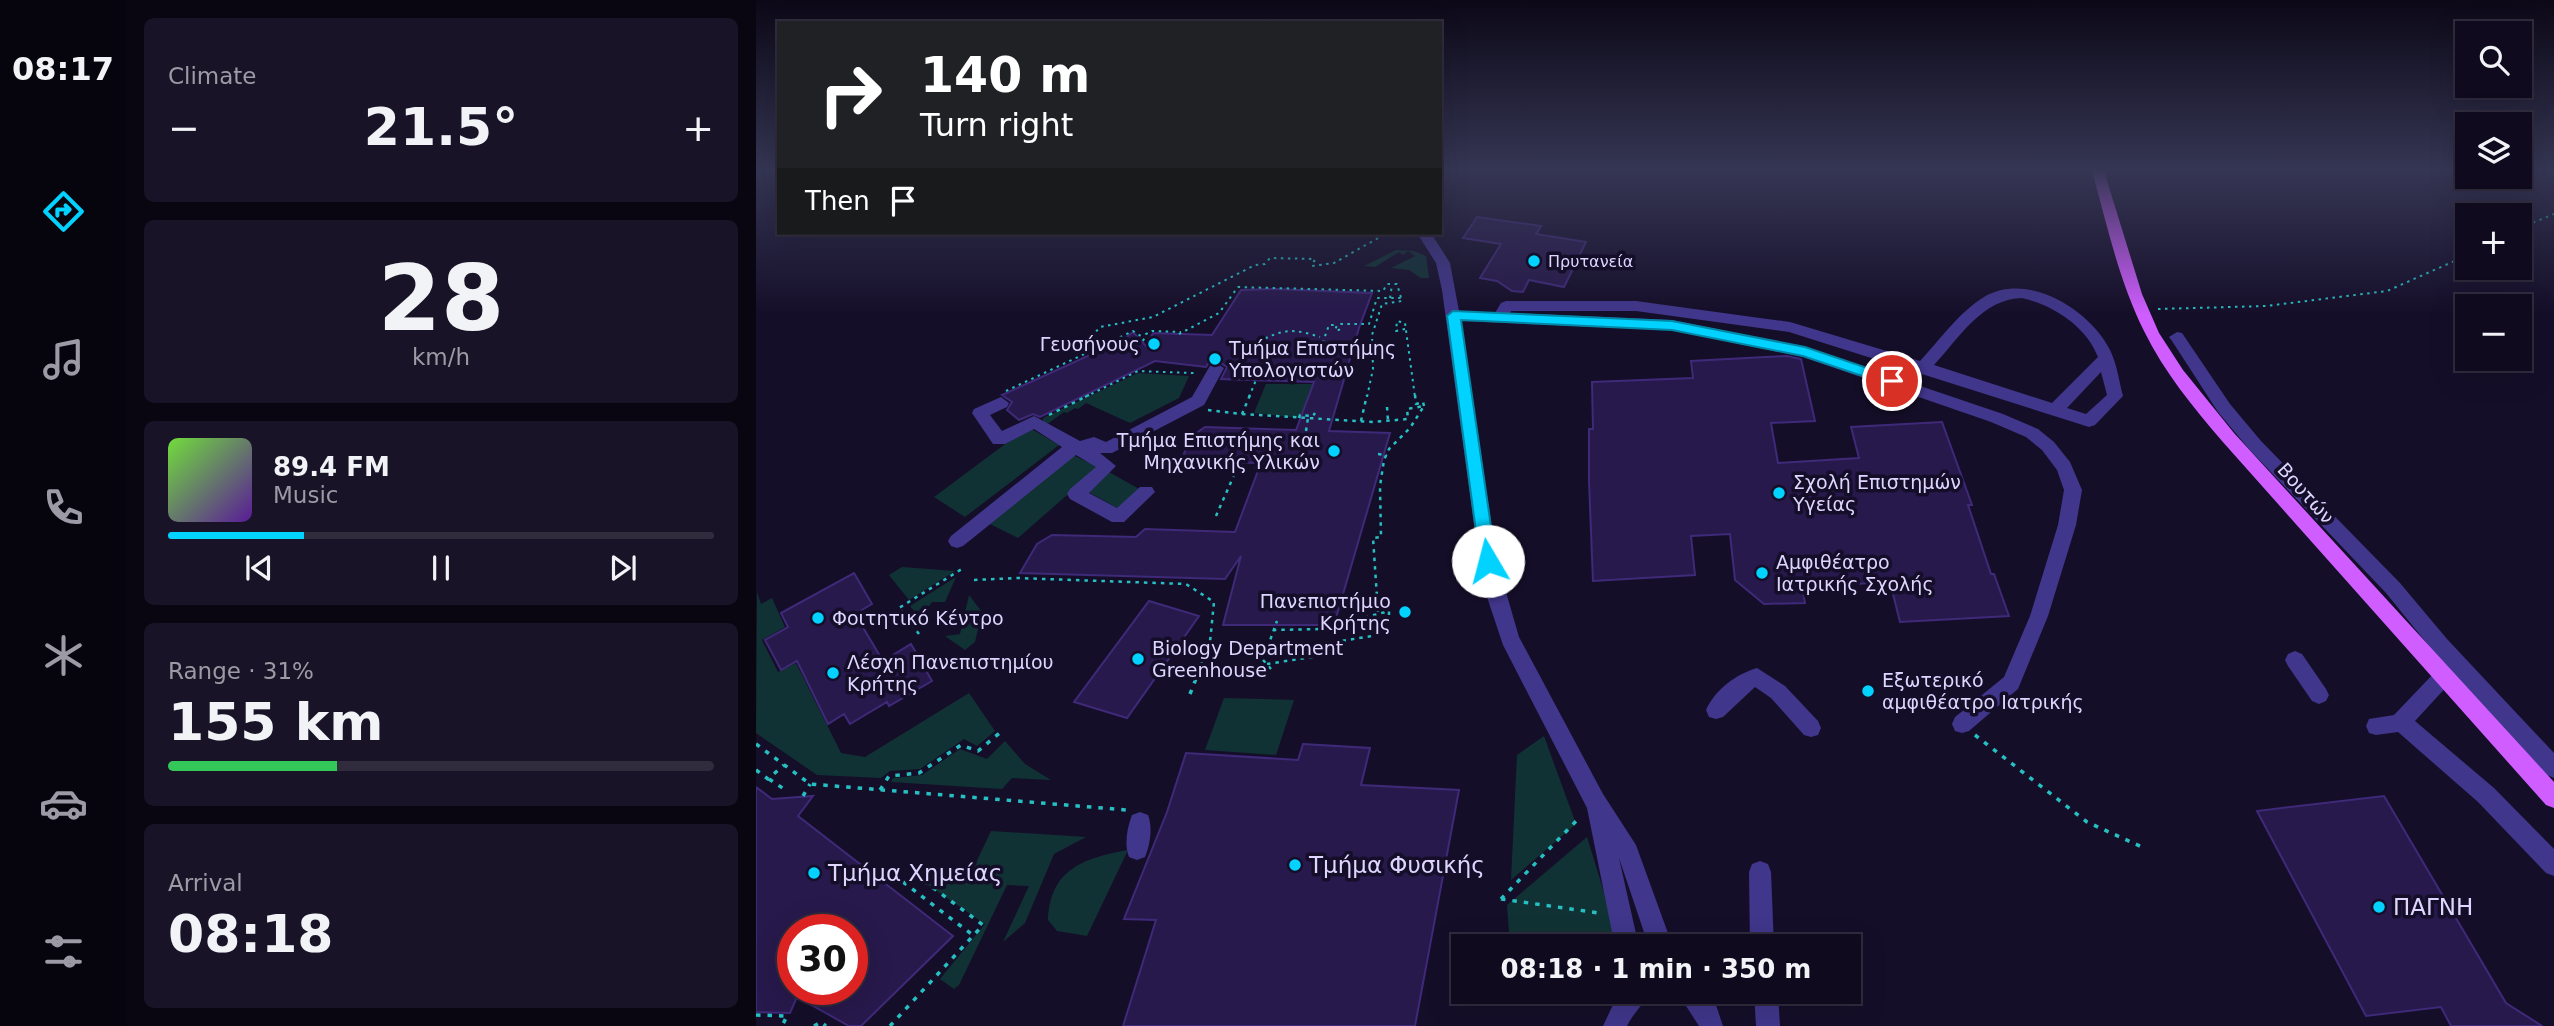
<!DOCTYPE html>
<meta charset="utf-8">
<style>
:root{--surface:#100a1f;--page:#191328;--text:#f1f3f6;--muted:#9c9aa4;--line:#302b3d;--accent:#02d2ff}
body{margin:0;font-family:"DejaVu Sans",sans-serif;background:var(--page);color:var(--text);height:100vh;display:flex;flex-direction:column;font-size:26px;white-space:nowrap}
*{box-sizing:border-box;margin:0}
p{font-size:23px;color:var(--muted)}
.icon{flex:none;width:38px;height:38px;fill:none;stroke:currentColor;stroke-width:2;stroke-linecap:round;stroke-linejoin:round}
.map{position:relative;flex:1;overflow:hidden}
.panel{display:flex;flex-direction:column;gap:18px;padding:18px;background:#090611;width:630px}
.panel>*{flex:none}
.banner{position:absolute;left:21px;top:21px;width:665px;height:214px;border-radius:0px;box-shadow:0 7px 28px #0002,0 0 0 2px var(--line);background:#202124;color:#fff;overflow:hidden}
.controls{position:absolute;left:1699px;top:21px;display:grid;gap:14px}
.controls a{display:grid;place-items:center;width:77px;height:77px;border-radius:0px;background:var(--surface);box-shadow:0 7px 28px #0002,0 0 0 2px var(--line);font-size:35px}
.speed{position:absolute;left:21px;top:914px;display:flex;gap:14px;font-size:35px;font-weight:700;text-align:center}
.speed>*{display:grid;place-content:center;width:91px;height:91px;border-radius:50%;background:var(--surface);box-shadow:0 7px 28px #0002,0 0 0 2px var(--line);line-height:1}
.speed .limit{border:10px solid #d22;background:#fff;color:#111}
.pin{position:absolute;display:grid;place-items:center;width:60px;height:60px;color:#fff;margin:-30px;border:4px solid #fff;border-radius:50%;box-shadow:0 2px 7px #0007}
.me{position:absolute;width:77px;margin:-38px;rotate:352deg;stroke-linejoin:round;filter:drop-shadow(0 0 5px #0008)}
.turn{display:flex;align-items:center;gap:24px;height:147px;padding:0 28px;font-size:32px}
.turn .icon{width:91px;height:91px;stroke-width:2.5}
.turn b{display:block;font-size:49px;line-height:60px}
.then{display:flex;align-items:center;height:66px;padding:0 28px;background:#0003;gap:14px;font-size:26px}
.big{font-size:52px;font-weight:600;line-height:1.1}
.panel .card{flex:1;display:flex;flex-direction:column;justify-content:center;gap:10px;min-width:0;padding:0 24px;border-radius:10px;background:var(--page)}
.panel .dial{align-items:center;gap:0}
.dial b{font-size:91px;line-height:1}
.song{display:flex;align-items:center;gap:21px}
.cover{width:84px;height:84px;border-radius:10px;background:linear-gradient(135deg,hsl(100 70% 55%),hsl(270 70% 35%))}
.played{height:7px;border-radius:4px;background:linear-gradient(90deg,var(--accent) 25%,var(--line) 25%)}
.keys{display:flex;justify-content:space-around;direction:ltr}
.heat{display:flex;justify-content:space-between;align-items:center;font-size:38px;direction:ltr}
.charge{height:10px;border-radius:5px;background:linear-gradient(90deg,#34c759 31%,var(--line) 0)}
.trip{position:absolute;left:695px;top:934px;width:410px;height:70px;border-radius:0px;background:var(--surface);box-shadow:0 7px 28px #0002,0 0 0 2px var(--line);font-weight:600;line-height:70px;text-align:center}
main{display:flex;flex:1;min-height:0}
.menu{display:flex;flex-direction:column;width:126px;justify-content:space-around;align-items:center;background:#06040c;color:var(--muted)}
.menu .icon{width:49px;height:49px}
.menu .selected{color:var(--accent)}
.menu b{font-size:32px;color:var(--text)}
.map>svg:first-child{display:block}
.green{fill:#113234}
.building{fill:#27194b;stroke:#3f2979;stroke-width:2;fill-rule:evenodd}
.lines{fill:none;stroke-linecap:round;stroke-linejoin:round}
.path-far2{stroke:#27c0c2;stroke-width:2;stroke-dasharray:2.5 4.5;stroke-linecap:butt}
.path-far1{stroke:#27c0c2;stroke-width:2.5;stroke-dasharray:3.5 5;stroke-linecap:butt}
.path{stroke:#27c0c2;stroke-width:3.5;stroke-dasharray:4.5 7;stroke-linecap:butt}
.minor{fill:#40368b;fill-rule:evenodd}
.major{fill:#cf5dff;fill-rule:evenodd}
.route{fill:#02d2ff;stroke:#0188a6;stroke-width:2}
.poi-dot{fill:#02d2ff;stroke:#150e29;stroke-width:2.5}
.labels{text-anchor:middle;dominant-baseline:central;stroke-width:7;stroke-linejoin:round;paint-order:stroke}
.far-poi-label{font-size:16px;fill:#ded6ff;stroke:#150e29;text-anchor:start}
.poi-label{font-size:19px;fill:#ded6ff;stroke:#150e29;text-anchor:start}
.street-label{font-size:19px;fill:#ded6ff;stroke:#150e29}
.near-poi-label{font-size:23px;fill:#ded6ff;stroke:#150e29;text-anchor:start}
</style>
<main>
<nav class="menu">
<b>08:17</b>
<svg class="icon selected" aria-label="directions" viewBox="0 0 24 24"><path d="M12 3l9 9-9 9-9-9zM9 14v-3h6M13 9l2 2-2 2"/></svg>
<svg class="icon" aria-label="music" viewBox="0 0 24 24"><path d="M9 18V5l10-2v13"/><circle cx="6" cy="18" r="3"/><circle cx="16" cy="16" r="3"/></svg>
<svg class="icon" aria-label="phone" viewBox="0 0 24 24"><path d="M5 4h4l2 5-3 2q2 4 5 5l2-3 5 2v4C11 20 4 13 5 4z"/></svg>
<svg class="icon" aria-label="climate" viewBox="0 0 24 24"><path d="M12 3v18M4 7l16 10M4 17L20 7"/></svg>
<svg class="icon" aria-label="car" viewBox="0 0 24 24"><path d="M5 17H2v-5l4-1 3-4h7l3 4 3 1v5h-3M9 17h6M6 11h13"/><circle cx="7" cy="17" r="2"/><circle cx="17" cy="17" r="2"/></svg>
<svg class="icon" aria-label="filters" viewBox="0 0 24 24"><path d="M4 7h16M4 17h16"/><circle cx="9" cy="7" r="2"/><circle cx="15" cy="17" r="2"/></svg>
</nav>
<section class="panel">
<div class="card"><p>Climate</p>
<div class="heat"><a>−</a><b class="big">21.5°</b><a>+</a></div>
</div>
<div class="card dial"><b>28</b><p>km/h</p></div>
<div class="card">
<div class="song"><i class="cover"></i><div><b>89.4 FM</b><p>Music</p></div></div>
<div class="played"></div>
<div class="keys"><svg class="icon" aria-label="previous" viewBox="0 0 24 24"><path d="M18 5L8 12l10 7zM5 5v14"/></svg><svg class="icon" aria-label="pause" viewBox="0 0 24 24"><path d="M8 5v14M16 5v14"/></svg><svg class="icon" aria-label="next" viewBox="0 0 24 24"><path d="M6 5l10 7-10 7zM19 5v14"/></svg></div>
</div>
<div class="card"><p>Range · 31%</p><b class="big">155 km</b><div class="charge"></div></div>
<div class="card"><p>Arrival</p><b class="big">08:18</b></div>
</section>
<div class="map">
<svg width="1798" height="1026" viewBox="0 0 1798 1026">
<rect width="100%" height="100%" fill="#150e29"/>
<path class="green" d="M 640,250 L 658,251 L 670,256 L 673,278 L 665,278 L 653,270 L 635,268 L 659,256 L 652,251 L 647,255 L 643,252 L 619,267 L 608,266 Z
M 382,373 L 433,376 L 423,398 L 374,423 L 330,403 L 322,409 L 319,408 L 311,413 L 308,412 L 290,425 L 287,422 L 287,418 Z
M 510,384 L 561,384 L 543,418 L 498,413 Z
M 272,427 L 303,445 L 209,517 L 178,497 Z
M 312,453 L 343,467 L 262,538 L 230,522 Z
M 351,471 L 387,491 L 365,510 L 329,490 Z
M 146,567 L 199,571 L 153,600 L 133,575 Z
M 200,577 L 189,602 L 176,602 L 164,618 L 154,606 Z
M 1,592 L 5,604 L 16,598 L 29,627 L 6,640 L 22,672 L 40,663 L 85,753 L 109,757 L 213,693 L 239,731 L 221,746 L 208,739 L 164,769 L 134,771 L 125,778 L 61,775 L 0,733 Z
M 213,595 L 226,612 L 219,642 L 209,650 L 189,636 L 204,634 Z
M 468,698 L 538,700 L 520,755 L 449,750 Z
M 788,736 L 820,824 L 755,880 L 761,755 Z
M 249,741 L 269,764 L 295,780 L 256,778 L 246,789 L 135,782 L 137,778 L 166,775 L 204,749 L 231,759 Z
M 235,831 L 330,837 L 298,854 L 269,923 L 247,942 L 273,886 L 251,885 L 203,985 L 198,989 L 184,979 L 229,924 L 156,874 L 163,866 L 217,869 Z
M 831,837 L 858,925 L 856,945 L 754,947 L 751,905 Z
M 372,850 L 331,936 L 301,931 L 292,920 C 294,869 328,858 372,850 Z"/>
<path class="building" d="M 721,217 L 785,226 L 780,234 L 830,242 L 808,287 L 773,280 L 767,292 L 756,291 L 741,281 L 724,278 L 745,244 L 707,238 Z
M 519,289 L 616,293 L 603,328 L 573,431 L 634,433 L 578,625 L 467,625 L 485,556 L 469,579 L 264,573 L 281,544 L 296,535 L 380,537 L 389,529 L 479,532 L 503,468 L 499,468 L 501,463 L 425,460 L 436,436 L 449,427 L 540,430 L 558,382 L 465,379 L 471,367 L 461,361 L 454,361 L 450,367 L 399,361 L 284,417 L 277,414 L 263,420 L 251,410 L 256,402 L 246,395 L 365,341 L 377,332 L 390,346 L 397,333 L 456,335 L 485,290 Z
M 1031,356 L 1045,359 L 1059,421 L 1015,423 L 1022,463 L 1103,458 L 1095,427 L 1186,422 L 1216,505 L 1212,505 L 1235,574 L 1238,574 L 1253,616 L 1144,622 L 1134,582 L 1046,587 L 1049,603 L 1008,604 L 979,580 L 974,534 L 935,536 L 939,575 L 837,581 L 833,481 L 833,429 L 837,429 L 836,382 L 937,378 L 935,361 Z
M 98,573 L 116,604 L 99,614 L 127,661 L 155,644 L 176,681 L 133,706 L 131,702 L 94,724 L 88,714 L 72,724 L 41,661 L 25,670 L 9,640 L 32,627 L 25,613 Z
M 393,601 L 443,616 L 371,718 L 318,702 Z
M 547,744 L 614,748 L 605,785 L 703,790 L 659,1026 L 367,1026 L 400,920 L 368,919 L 411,812 L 430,753 L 542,760 Z
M 0,787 L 16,799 L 57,796 L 42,816 L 197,936 L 105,1026 L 93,1026 L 41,997 L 34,1013 L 0,1012 ZM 37,929 L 96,929 L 96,989 L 37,989 Z
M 1628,796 L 1750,1003 L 1786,1026 L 1695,1026 L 1685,1007 L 1610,1016 L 1501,811 Z"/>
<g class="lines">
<path class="path-far2" d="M 1764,228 L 1798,214
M 634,298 L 636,285
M 1402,309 L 1510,306 L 1631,291 L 1712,255
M 649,329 L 640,331 L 641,321 L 649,323 L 659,397
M 423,334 L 463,313 L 482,287 L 627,291 L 631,284 L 641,284 L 646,301 L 626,304 L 616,335 L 617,369 L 611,397
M 387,341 L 390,334 L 396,331 L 425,332
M 331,342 L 344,327 L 397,317 L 499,265 L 509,264 L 514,258 L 559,259 L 556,266 L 578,263 L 631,233
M 503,349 L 500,348 L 504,343
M 494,352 C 498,344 502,342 510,338 C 531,328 542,330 564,337
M 562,356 L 573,325 L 581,325 L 579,330 L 583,330 L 585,324 L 613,324 L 621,298 L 646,298
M 250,391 L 377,331 L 388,338
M 329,397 L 382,371 L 438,373 L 436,376
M 493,397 L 500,380"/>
<path class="path-far1" d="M 659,395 L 660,404 L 667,402 L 668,406
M 631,407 L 632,421
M 452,410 L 486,414 L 494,395
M 486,414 L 617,422 L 652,419 L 651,409 L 668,406
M 293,415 L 333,395
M 543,418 L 544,415 L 557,416 L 559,413
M 605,421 L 611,395
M 550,431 L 552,418
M 622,454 L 631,455
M 460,516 L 493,441
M 218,580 L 261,578 L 430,584 L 458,602 L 454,642 L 440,677
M 622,612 L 617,538 L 625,537 L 624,486 L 628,460 L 633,449 L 654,428 L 668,406
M 163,634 L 143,608 L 209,567
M 513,644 L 577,648
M 511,664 L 575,654 L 579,642 L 622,635 L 633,619 L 633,611 L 566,629 L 518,630
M 515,669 L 507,660 L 521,621"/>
<path class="path" d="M 434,694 L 441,676
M 1219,735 L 1331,822 L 1386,847
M 0,744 L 54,784 L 371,810
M 0,770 L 12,779 L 28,765
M 13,779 L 28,789
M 124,790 L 133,776 L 163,773 L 205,745 L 222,751 L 246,731
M 47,796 L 54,784
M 147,882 L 218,936
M 745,899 L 823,818
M 745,899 L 843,913
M 0,1015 L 31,1016 L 26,1026
M 58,1026 L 65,1022 L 70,1026
M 134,1026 L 227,925 L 156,872"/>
<path class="minor" d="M 661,233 L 675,233 L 694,263 L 703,311 L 739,313 L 745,303 L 750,301 L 880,301 L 1034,322 L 1164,361 C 1184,340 1203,312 1228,297 C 1272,271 1334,310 1354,350 C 1361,364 1363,381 1367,396 L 1339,425 L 1333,427 L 1033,332 L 880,311 L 755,311 L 754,313 L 916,320 L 1049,347 L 1247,414 L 1282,429 L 1298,442 L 1314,462 L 1326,490 L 1320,525 L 1292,616 L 1262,689 L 1213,731 L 1206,733 L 1199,731 L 1196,724 L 1199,717 L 1248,677 L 1274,616 L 1302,525 L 1308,490 L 1301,470 L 1286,450 L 1270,437 L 1235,422 L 1047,357 L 916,330 L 705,321 L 741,561 L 763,637 L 847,794 L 880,845 L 917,947 L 893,947 L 863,858 L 883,947 L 859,947 L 831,808 L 747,645 L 732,600 L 723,561 L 686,290 L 680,263 ZM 1266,298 C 1297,305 1330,326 1342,357 L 1296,403 L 1178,365 C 1203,338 1226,299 1266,298 ZM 1345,372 L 1351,395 L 1330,414 L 1311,408 Z
M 1421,332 L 1426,333 L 1474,404 L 1505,441 L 1644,583 L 1691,639 L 1798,753 L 1798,778 L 1791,775 L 1677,651 L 1630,593 L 1493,449 L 1462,412 L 1416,341 L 1413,337 Z
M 460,363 L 468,368 L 448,405 L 356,453 L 344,453 L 360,466 L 333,493 L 361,508 L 384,487 L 396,487 L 399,492 L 368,522 L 356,522 L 314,499 L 311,494 L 314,489 L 340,467 L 320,455 L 207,546 L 201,548 L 195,546 L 192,541 L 195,536 L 306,447 L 278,429 L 249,444 L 237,444 L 216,413 L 218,409 L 245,397 L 253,403 L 251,407 L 234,415 L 246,431 L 278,416 L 324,441 L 338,437 L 350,442 L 436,397 L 455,364 Z
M 1539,651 L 1546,654 L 1570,689 L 1573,695 L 1570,701 L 1563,704 L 1556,701 L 1532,666 L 1529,660 L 1532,654 Z
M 1001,668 L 1029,686 L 1062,721 L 1065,728 L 1062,735 L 1055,737 L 1048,735 L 1015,698 L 999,687 L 967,717 L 960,719 L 953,717 L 950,710 C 959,690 980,674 1001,668 Z
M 1687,668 L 1694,671 L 1697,677 L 1694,683 L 1659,721 L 1738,788 L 1798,849 L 1798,876 L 1790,873 L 1722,802 L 1642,732 L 1620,735 L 1613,733 L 1610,726 L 1613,719 L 1638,715 L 1680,671 Z
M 384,812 L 392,815 C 397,828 394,845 389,857 L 381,860 L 373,857 C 368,844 371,828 376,815 Z
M 1004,861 L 1012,864 L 1015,872 L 1018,947 L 994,947 L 993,872 L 996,864 Z
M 863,992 L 893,992 C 888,1005 877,1013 871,1026 L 847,1026 Z
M 921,992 L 950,992 L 959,1002 L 967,1026 L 943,1026 Z
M 998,992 L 1022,992 L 1024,1026 L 1000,1026 Z"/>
<path class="major" d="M 1336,171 L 1348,171 L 1386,294 L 1403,333 L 1427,370 L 1478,433 L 1798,782 L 1798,808 L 1790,805 L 1466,441 C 1437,407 1408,372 1388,331 C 1363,281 1351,225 1336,171 Z"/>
</g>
<linearGradient id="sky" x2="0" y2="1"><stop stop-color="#0c0817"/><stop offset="0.54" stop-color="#353654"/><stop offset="1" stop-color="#353654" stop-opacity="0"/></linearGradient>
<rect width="1798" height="315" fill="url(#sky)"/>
<path class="route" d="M 697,311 L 916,321 L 1049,347 L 1141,378 L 1143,381 L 1136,386 L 1047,356 L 916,330 L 705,320 L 740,561 L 738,565 L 726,565 L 724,561 L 691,316 Z"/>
<g class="poi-dot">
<circle cx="778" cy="261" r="7"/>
<circle cx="398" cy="344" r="7"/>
<circle cx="459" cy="359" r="7"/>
<circle cx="578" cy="451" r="7"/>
<circle cx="1023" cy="493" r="7"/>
<circle cx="1006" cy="573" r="7"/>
<circle cx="649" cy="612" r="7"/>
<circle cx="62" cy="618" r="7"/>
<circle cx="382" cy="659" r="7"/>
<circle cx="77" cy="673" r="7"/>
<circle cx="1112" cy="691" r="7"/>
<circle cx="539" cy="865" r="7"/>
<circle cx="58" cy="873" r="7"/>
<circle cx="1623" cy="907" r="7"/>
</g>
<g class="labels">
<g class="far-poi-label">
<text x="792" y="261">Πρυτανεία</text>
</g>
<g class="poi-label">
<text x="384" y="344" text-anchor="end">Γευσήνους</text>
<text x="473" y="348">Τμήμα Επιστήμης<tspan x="473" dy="22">Υπολογιστών</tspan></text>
<text x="564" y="440" text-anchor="end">Τμήμα Επιστήμης και<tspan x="564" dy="22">Μηχανικής Υλικών</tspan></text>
<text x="1037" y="482">Σχολή Επιστημών<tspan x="1037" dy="22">Υγείας</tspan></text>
<text x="1020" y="562">Αμφιθέατρο<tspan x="1020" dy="22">Ιατρικής Σχολής</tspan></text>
<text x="635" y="601" text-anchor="end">Πανεπιστήμιο<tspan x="635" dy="22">Κρήτης</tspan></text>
<text x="76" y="618">Φοιτητικό Κέντρο</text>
<text x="396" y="648">Biology Department<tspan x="396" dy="22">Greenhouse</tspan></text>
<text x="91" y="662">Λέσχη Πανεπιστημίου<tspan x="91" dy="22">Κρήτης</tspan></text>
<text x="1126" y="680">Εξωτερικό<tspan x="1126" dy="22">αμφιθέατρο Ιατρικής</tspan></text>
</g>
<g class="street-label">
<text transform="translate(1550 493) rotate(48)">Βουτών</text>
</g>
<g class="near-poi-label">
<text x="553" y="865">Τμήμα Φυσικής</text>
<text x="72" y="873">Τμήμα Χημείας</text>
<text x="1637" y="907">ΠΑΓΝΗ</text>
</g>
</g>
</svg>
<div class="controls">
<a><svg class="icon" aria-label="search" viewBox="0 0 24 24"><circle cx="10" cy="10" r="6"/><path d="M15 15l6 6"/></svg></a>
<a><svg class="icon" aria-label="layers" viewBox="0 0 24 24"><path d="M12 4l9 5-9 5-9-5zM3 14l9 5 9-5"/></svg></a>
<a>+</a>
<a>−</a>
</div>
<div class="speed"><div class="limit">30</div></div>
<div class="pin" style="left:1136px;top:381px;background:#d93025"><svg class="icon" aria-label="arrive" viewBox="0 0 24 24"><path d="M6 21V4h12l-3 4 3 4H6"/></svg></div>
<svg class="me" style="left:732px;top:561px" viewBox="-20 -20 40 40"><circle r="19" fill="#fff"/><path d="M0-13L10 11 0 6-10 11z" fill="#02d2ff"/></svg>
<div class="trip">08:18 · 1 min · 350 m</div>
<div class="banner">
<div class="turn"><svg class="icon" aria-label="right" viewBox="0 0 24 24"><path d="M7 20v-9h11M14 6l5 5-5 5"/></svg><div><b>140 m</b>Turn right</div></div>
<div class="then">Then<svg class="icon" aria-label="arrive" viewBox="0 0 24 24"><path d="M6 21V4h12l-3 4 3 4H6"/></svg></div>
</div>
</div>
</main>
